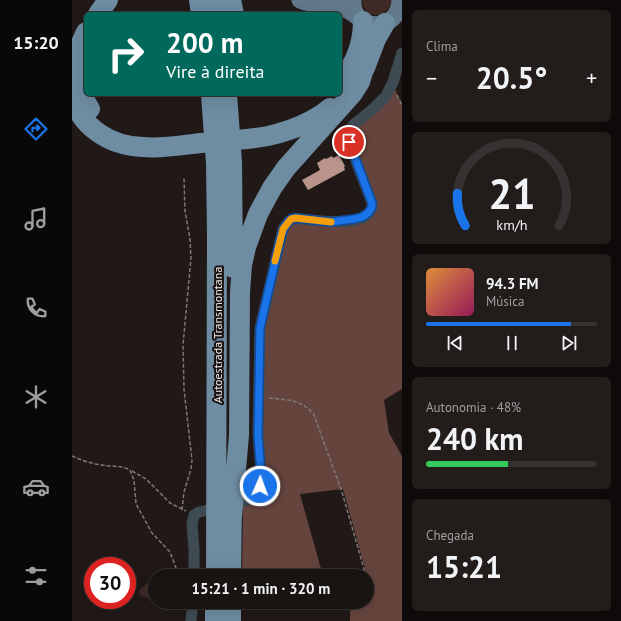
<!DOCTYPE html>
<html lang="pt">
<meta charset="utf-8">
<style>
:root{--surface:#191312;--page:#221c1b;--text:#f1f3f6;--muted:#9f9e9f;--line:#373232;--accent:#1a73e8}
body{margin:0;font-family:"PT Sans",sans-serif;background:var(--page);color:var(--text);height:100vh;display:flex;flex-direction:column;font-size:15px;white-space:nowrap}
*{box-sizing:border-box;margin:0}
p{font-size:13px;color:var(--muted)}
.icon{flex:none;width:22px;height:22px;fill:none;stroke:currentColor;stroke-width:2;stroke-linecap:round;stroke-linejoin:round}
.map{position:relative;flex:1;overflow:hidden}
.sheet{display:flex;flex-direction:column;gap:10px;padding:10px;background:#0e0a0a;width:219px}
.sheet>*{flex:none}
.hud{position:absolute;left:12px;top:12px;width:258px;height:84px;border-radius:6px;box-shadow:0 4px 16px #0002,0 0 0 1px var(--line);background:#00695c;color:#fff;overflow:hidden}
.speed{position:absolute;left:12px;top:557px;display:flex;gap:8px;font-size:20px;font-weight:700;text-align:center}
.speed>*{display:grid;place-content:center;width:52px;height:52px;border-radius:50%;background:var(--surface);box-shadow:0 4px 16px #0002,0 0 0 1px var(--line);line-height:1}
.speed .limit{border:6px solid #d22;background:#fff;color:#111}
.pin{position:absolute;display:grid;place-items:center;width:34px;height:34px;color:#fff;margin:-17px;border:2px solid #fff;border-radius:50%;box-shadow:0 1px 4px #0007}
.me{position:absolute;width:44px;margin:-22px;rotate:2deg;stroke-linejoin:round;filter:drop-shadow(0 0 3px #0008)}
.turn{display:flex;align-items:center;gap:14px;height:84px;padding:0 16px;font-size:18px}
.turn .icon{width:52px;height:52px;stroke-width:2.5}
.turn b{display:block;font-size:28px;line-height:34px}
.big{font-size:30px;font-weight:700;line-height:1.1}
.sheet .card{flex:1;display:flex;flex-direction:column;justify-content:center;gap:6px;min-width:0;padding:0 14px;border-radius:6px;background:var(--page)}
.sheet .dial{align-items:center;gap:0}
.dial svg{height:104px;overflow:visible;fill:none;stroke:var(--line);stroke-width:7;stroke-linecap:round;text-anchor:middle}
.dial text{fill:var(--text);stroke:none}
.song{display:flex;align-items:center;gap:12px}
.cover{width:48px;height:48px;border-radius:6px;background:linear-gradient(135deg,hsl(30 70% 55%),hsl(330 70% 35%))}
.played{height:4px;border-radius:2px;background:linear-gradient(90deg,var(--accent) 85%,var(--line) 85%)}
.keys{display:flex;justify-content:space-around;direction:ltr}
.heat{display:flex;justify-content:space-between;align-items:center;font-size:22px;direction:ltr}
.charge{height:6px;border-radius:3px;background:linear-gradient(90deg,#34c759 48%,var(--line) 0)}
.trip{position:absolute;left:76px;top:569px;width:226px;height:40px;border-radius:20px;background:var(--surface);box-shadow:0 4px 16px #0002,0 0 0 1px var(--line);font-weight:700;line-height:40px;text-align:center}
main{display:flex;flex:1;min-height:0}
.tabs{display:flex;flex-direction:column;width:72px;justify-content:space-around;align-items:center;background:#0a0807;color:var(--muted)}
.tabs .icon{width:28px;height:28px}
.tabs .current{color:var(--accent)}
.tabs b{font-size:18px;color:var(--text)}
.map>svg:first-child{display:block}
.green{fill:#3f2924}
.forest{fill:#65443d}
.building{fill:#b9948b}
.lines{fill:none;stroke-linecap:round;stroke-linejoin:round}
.path{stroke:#7e7776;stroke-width:1.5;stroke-dasharray:4 2;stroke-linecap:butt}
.street{stroke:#3f4b53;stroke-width:11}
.primary{stroke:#61798b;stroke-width:17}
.highway{stroke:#6e8ca2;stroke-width:20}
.route-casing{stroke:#114b97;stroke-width:10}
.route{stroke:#1a73e8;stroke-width:7}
.slow{stroke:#f59e0b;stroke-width:7}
.labels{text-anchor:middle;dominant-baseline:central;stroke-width:4;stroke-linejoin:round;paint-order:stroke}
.street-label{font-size:12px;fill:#efeae9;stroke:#17100f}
</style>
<main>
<nav class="tabs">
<b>15:20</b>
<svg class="icon current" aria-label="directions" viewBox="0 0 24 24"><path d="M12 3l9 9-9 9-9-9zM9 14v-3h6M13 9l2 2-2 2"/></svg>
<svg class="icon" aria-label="music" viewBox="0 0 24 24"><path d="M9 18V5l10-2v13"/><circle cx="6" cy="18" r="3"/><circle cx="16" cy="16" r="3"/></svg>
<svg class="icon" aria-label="phone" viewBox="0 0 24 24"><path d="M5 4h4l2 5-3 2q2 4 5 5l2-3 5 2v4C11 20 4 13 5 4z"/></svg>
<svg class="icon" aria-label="climate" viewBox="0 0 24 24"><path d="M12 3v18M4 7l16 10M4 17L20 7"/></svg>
<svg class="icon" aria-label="car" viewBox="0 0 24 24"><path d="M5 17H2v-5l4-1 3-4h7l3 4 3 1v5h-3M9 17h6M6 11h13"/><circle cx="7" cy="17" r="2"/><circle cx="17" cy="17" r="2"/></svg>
<svg class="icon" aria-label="filters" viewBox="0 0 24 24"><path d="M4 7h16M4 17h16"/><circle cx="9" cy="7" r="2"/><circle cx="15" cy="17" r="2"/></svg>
</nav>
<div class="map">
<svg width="330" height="621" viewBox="0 0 330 621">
<rect width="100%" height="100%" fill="#211918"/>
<path class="green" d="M 290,0 L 320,0 C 316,20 292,20 290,0 Z
M 78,581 L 83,593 L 77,599 L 68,595 L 67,590 Z"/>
<path class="forest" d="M 322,87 L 330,105 L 330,389 L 312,400 L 317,433 L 330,456 L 330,621 L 278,621 L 278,611 L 293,602 L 295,602 L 295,601 L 301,597 L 271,489 L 228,494 L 251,576 L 170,576 L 171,507 L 187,496 L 189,445 L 190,341 L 208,248 L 220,223 L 300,216 L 280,142 L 280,132 Z"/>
<path class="building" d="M 267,155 L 273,166 L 272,167 L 273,170 L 236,190 L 230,180 L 248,170 L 245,163 L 253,158 L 254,159 L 260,156 L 261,158 Z"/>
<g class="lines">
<path class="path" d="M 325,95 L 330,105
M 197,398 C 215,400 230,399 242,415 L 270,492 L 294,576
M 0,456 C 9,460 20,464 30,465 C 40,467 49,465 58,470 L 62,480 L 64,504 L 80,533 L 98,552 L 107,576
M 60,471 L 74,479 L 98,503 L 114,511
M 110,510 L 112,492 L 119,469 L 120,460 L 112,389 L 111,345 L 119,258 L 118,239 L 113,211 L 112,178
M 295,580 L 297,590 L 295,595
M 261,605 L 286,602"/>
<path class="street" d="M 122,576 L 122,550 L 120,524 L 122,515 L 127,512 L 171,502 L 182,494 L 188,486 L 189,474 L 186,432 L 188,328 L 211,229 L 217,221 L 222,219 C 237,218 301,233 300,203 L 278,145 L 276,133 L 281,125 L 302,108 L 314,96 L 321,82 L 330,53
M 119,621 L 121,602"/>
<path class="primary" d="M 228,0 C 241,6 251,2 263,5 C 272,7 279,12 286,17
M 281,0 C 279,32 327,34 328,0"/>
<path class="highway" d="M 127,0 L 129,14
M 143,0 L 145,14
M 159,0 L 162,14
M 26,14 L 36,0
M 14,56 C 7,74 7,93 18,109
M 0,68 L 4,54 L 14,32
M 283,82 L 293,68 L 304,39 L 313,23
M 268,85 C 282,64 291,46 291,21
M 139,94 L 144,163 L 145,235 L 144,576
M 155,94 L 160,162 L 161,268
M 0,95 C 8,127 38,146 71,147 C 90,149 110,145 129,143 C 151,141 174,140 196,136 C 218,131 240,123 258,108
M 160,517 L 167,435 L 168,292 L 170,265 L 174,247 L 186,214 L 200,188 L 214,168 L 281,93 L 288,82 L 291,72
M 159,576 L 160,504
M 143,621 L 143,602
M 159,621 L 159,602"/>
</g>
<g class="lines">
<defs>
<path id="route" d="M 188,486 L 189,474 L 186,436 L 188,328 L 209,236 L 213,226 L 219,219 L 224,218 L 259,222 L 282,219 L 290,217 L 296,213 L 300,207 L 300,203 L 277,142"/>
</defs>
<use href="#route" class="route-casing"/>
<use href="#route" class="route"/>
<path class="slow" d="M 203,261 L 211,229 L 219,219 L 224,218 L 259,222"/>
</g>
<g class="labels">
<g class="street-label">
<text transform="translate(145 335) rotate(-90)">Autoestrada Transmontana</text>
</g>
</g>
</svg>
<div class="speed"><div class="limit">30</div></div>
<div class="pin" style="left:277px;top:142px;background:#d93025"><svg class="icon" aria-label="arrive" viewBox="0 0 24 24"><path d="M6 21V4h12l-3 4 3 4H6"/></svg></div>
<svg class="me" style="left:188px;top:486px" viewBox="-20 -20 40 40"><circle r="17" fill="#1a73e8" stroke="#fff" stroke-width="3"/><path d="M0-11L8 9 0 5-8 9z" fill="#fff"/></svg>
<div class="trip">15:21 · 1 min · 320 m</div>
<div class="hud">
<div class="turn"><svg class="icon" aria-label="right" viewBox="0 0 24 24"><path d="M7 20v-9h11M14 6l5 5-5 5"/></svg><div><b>200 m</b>Vire à direita</div></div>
</div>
</div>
<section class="sheet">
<div class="card"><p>Clima</p>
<div class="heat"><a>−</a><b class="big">20.5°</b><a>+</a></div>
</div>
<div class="card dial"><svg viewBox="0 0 100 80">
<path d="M14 69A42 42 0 1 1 86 69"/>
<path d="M14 69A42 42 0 0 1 8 44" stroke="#1a73e8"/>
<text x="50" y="56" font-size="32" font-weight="700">21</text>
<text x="50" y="72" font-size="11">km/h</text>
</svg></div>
<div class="card">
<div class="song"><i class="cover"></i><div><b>94.3 FM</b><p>Música</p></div></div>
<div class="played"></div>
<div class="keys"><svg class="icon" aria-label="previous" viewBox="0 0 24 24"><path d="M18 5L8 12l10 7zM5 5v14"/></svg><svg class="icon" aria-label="pause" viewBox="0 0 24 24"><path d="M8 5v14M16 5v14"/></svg><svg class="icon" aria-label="next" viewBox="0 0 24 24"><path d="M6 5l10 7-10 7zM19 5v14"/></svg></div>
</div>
<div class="card"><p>Autonomia · 48%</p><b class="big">240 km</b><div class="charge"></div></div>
<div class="card"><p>Chegada</p><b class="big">15:21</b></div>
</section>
</main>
